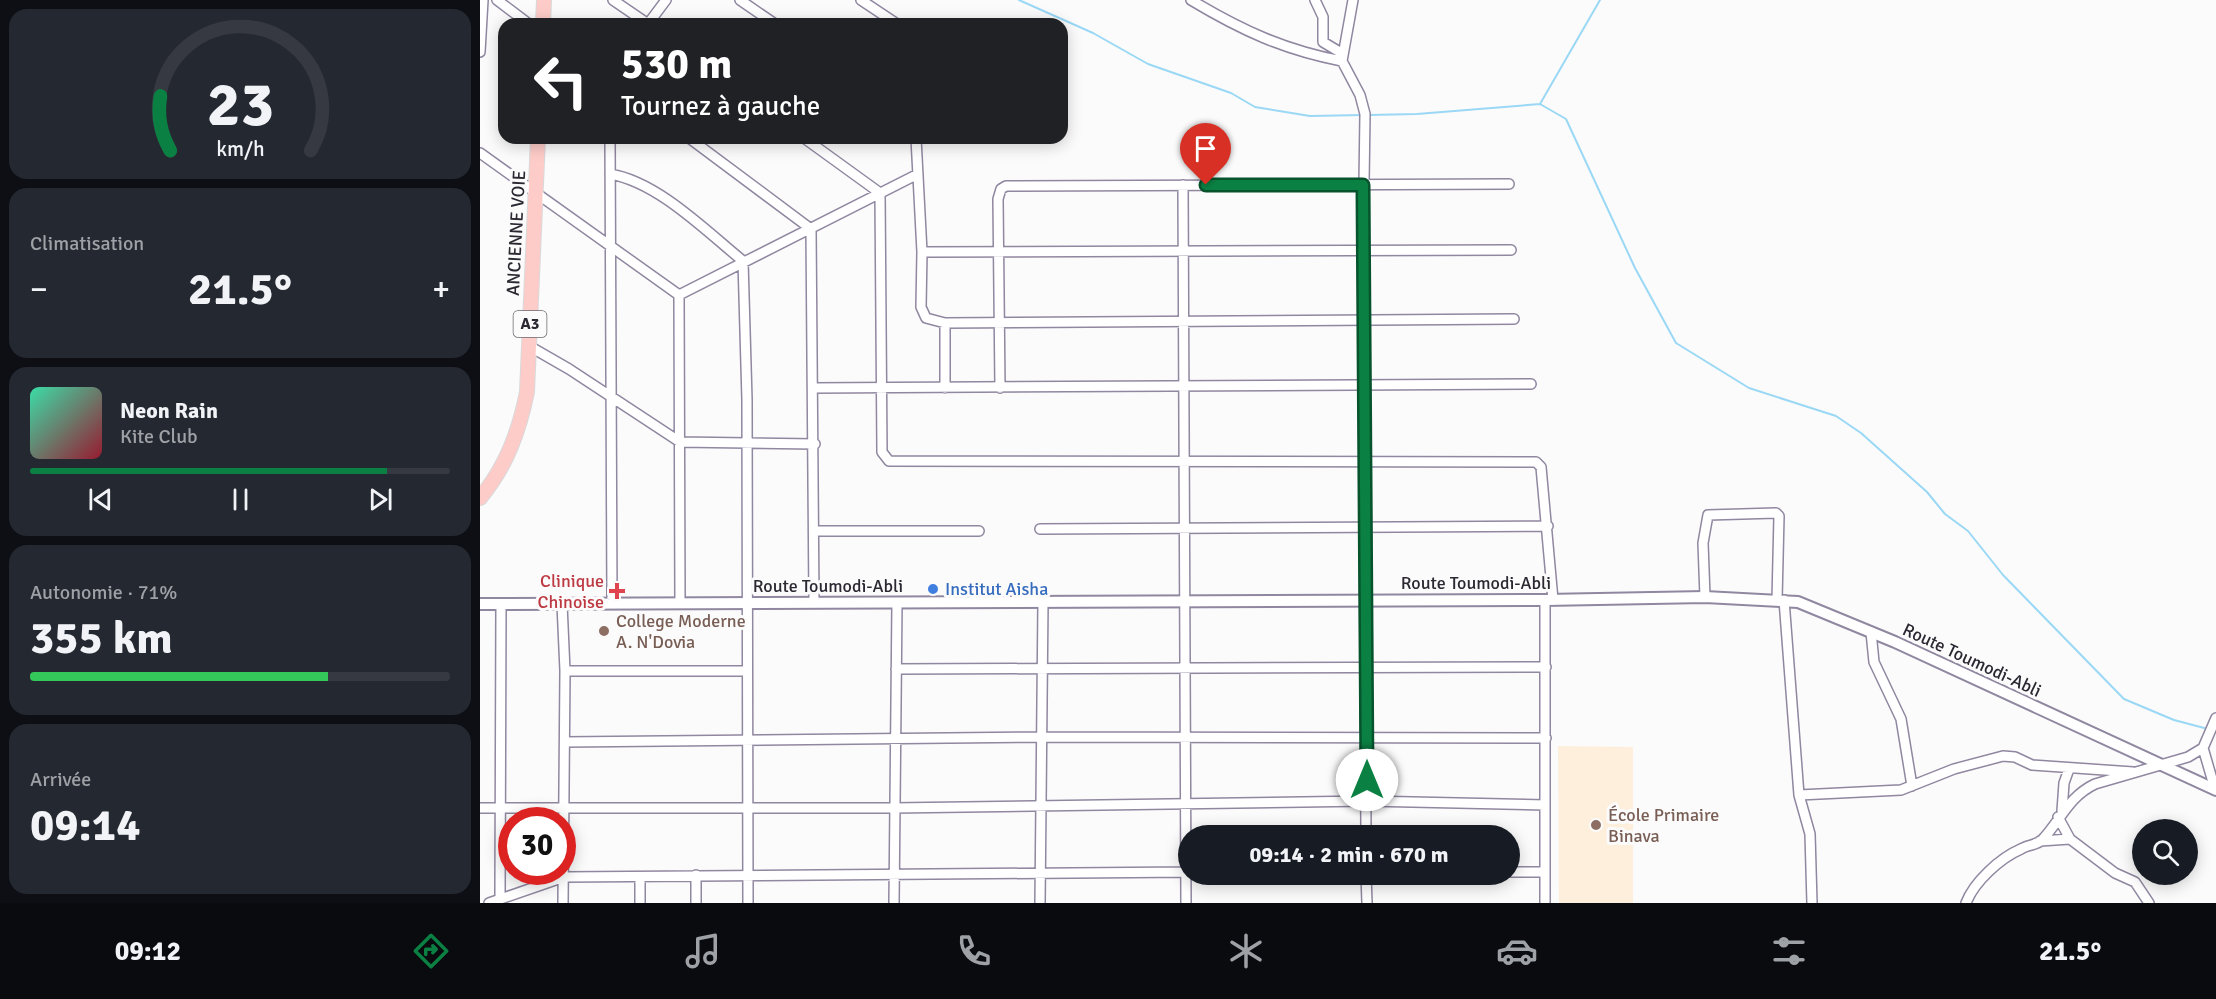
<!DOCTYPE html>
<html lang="fr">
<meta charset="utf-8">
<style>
:root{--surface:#171b24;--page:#242831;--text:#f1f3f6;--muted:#9ea1a6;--line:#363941;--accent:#0b8043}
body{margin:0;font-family:Signika,sans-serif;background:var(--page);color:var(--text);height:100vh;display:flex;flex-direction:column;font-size:22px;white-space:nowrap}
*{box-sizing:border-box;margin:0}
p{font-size:20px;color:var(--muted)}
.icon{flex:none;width:33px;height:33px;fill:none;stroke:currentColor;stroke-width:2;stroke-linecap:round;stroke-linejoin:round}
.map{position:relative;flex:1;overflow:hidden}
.details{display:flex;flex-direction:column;gap:9px;padding:9px;background:#0d0f14;width:480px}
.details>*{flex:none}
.hud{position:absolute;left:18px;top:18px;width:570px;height:126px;border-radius:18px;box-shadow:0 3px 15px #0003;background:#202124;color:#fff;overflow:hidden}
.controls{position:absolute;left:1652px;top:819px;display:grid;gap:12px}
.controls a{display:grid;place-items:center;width:66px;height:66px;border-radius:50%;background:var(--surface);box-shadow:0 3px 15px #0003;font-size:30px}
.speed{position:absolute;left:18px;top:807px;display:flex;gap:12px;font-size:30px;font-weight:700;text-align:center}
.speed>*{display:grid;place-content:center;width:78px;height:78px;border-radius:50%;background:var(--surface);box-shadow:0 3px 15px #0003;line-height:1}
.speed .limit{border:9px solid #d22;background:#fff;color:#111}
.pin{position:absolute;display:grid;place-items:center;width:51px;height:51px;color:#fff;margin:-62px -26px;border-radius:50% 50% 50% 0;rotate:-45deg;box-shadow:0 0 6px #0007}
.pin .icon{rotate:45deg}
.me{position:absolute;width:66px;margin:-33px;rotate:0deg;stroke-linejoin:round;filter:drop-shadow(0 0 4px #0008)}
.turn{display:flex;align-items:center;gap:21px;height:126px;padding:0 24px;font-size:27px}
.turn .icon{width:78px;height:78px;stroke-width:2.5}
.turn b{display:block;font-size:42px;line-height:51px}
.big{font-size:45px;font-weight:700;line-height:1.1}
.details .card{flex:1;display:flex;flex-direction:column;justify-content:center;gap:9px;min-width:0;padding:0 21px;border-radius:18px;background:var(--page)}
.details .dial{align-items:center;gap:0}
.dial svg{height:156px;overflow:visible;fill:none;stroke:var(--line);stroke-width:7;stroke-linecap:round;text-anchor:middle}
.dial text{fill:var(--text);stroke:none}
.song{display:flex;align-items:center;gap:18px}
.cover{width:72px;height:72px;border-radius:9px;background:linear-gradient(135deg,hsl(160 70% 55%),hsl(350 70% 35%))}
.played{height:6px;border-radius:3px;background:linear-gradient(90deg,var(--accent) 85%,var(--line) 85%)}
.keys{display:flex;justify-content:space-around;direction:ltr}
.heat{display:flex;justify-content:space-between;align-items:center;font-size:33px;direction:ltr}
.charge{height:9px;border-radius:4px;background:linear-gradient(90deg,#34c759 71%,var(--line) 0)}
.trip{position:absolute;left:698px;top:825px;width:342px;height:60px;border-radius:30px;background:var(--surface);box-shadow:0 3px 15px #0003;font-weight:700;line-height:60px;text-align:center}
.menu{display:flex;height:96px;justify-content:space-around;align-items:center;background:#090b0e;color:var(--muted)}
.menu .icon{width:42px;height:42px}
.menu .selected{color:var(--accent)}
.menu b{font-size:27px;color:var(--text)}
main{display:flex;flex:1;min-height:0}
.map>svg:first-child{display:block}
.education{fill:#fdefdc}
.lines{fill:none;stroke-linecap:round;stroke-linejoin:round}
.stream{stroke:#9ad8f5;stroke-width:2}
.minor-casing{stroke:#9087a0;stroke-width:12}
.tertiary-casing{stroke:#9087a0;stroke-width:14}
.primary-casing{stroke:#d9d8da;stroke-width:16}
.minor{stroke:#fff;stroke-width:9}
.tertiary{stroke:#fff;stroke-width:10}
.primary{stroke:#feccc8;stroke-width:14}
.route-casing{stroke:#07532c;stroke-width:15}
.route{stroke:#0b8043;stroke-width:10}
.shop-dot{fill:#3f7fe0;stroke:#fbfbfb;stroke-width:2}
.health-dot{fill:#e0444e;stroke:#fbfbfb;stroke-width:2}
.education-dot{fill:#8d6e63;stroke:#fbfbfb;stroke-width:2}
.labels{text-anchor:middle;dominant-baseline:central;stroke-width:6;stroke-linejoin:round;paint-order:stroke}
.shield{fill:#fbfbfb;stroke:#69676e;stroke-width:1.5}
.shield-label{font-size:16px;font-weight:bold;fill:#2b2832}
.street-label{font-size:18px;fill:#2b2832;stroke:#fbfbfb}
.health-label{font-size:18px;fill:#be3a42;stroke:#fbfbfb;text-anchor:end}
.shop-label{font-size:18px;fill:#366cbe;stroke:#fbfbfb;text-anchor:start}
.education-label{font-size:18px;fill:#785e54;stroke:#fbfbfb;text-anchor:start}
</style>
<main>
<section class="details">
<div class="card dial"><svg viewBox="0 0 100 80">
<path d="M14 69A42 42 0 1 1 86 69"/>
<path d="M14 69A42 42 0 0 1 9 41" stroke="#0b8043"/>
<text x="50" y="56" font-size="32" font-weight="700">23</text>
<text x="50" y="72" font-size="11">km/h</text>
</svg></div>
<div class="card"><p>Climatisation</p>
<div class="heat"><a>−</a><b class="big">21.5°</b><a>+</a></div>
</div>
<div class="card">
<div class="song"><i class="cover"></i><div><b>Neon Rain</b><p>Kite Club</p></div></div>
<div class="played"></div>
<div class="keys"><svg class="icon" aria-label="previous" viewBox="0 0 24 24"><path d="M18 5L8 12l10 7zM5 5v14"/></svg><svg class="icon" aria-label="pause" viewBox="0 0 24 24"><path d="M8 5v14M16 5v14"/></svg><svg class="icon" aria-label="next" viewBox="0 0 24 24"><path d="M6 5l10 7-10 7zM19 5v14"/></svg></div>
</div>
<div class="card"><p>Autonomie · 71%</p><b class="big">355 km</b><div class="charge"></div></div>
<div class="card"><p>Arrivée</p><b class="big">09:14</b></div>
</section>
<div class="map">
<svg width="1736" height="903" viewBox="0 0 1736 903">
<rect width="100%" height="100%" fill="#fbfbfb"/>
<path class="education" d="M 1078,746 L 1153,747 L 1153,903 L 1079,903 Z"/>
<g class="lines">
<path class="stream" d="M 539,0 L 613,33 L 668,64 L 751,93 L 775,107 L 830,116 L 883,115
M 1060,104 L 1120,0
M 889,115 L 937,114 L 1060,104 L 1086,119 L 1155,268 L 1196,343 L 1269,388 L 1356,416 L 1381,433 L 1447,492 L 1465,514 L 1488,531 L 1523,575 L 1644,699 L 1694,720 L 1728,729"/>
<defs>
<path id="minor" d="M 17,0 L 49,24
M 133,0 L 168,24 L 186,0
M 260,0 L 295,24
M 381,0 L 417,24
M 711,0 C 761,30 804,50 862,61
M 835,0 L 843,17 L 843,42 L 863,54
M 873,0 L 862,61 L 880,95 L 885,114 L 883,251 L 886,836
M 0,52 L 3,0
M 130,138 L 132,603
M 209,138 L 331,229 L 334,602
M 324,138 L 400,193 L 402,452 L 409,461 L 1056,462 L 1061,467 L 1073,600
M 436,138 L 442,252 L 441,307 L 446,318 L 465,323 L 1034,319
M 0,153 L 199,295
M 130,174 C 178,182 226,231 263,261 L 267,400 L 268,903
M 703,185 L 706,903
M 442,252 L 1031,250
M 199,295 L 200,602
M 199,295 L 438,174
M 465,323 L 465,388
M 49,346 L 89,369 L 200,442 L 335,444
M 333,388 L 1051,384
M 520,388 L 518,199 L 521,189 L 526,186 L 1029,184
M 560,529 L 1068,526
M 335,531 L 499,531
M 1225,597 L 1223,543 L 1228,515 L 1296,513 L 1299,516 L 1297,600
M 1065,600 L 1065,903
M 1304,600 L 1319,795 L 1330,834 L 1332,903
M 82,604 L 85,671 L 83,903
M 1391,632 L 1394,662 L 1421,719 L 1432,786
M 416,669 L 1066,667
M 85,671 L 267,671
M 85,742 L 562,737 L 1066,738
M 1723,748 L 1735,789
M 1319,795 L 1421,790 L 1474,769 L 1523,756 L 1535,757 L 1552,765 L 1653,772
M 0,808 L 414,808 L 887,801 L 1065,805
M 1582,811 L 1584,783 L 1589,769
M 1578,817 L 1590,839
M 1560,841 L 1590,839 L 1635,873 L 1655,882 L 1669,903
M 1029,872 L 1065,872
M 886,874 L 887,903
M 216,875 L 216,903
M 20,899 L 21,604
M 9,903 L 84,877 L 708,872
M 160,903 L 160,877
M 414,903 L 417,603
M 560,903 L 563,602
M 1486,903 C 1494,882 1520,858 1541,849 C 1547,845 1557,845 1562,840 C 1581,820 1588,797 1615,784 L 1708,757 L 1723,748 L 1736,718"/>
<path id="tertiary" d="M 0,604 L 1065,600 L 1225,597 L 1318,602 L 1415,642 L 1736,790"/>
<path id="primary" d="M 63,24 L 64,0
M 0,498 C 26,467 39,432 47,392 L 58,138"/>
</defs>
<use href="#minor" class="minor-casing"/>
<use href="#tertiary" class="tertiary-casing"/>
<use href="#primary" class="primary-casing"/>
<use href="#minor" class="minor"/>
<use href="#tertiary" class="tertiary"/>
<use href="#primary" class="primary"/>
</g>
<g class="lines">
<defs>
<path id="route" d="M 726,185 L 883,185 L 887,780"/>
</defs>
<use href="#route" class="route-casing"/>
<use href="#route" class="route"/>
</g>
<circle class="shop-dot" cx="453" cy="589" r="6"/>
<path class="health-dot" d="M134 582h6v6h6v6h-6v6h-6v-6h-6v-6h6z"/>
<g class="education-dot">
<circle cx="124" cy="631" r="6"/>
<circle cx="1116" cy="825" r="6"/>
</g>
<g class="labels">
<rect class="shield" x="33.5" y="311" width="33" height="26" rx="4.5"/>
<g class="shield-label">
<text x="50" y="324">A3</text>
</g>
<g class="street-label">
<text transform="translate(36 233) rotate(-87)">ANCIENNE VOIE</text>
<text x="996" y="583">Route Toumodi-Abli</text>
<text x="348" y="586">Route Toumodi-Abli</text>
<text transform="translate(1492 660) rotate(25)">Route Toumodi-Abli</text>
</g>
<g class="health-label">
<text x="124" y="581">Clinique<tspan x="124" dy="21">Chinoise</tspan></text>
</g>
<g class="shop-label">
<text x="465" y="589">Institut Aisha</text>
</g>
<g class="education-label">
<text x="136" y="621">College Moderne<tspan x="136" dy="21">A. N'Dovia</tspan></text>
<text x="1128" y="815">École Primaire<tspan x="1128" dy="21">Binava</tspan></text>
</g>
</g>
</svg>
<div class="controls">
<a><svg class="icon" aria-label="search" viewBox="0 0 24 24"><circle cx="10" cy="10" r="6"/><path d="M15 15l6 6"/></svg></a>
</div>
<div class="speed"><div class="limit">30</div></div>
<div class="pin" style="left:726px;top:185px;background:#d93025"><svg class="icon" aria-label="arrive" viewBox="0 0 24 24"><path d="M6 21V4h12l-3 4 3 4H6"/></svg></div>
<svg class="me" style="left:887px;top:780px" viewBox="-20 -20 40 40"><circle r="19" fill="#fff"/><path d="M0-13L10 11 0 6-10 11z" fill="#0b8043"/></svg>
<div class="trip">09:14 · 2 min · 670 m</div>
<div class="hud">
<div class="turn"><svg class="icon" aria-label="left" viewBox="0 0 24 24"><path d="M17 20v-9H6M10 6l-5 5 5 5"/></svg><div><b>530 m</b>Tournez à gauche</div></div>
</div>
</div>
</main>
<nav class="menu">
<b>09:12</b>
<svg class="icon selected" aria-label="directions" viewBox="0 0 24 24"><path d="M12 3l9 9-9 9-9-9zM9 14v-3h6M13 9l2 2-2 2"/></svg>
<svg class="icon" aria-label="music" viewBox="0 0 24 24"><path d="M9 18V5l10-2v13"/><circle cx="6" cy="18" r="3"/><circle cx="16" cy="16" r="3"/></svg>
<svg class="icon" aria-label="phone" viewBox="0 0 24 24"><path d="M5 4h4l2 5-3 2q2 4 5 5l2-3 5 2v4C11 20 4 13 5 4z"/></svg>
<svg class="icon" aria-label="climate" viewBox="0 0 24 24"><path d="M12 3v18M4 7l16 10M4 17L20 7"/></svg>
<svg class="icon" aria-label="car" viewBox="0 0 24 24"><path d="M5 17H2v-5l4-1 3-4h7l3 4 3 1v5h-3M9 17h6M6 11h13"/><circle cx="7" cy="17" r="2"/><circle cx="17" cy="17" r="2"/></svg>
<svg class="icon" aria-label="filters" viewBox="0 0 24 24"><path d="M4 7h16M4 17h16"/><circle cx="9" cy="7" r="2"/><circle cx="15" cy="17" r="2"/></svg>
<b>21.5°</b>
</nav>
